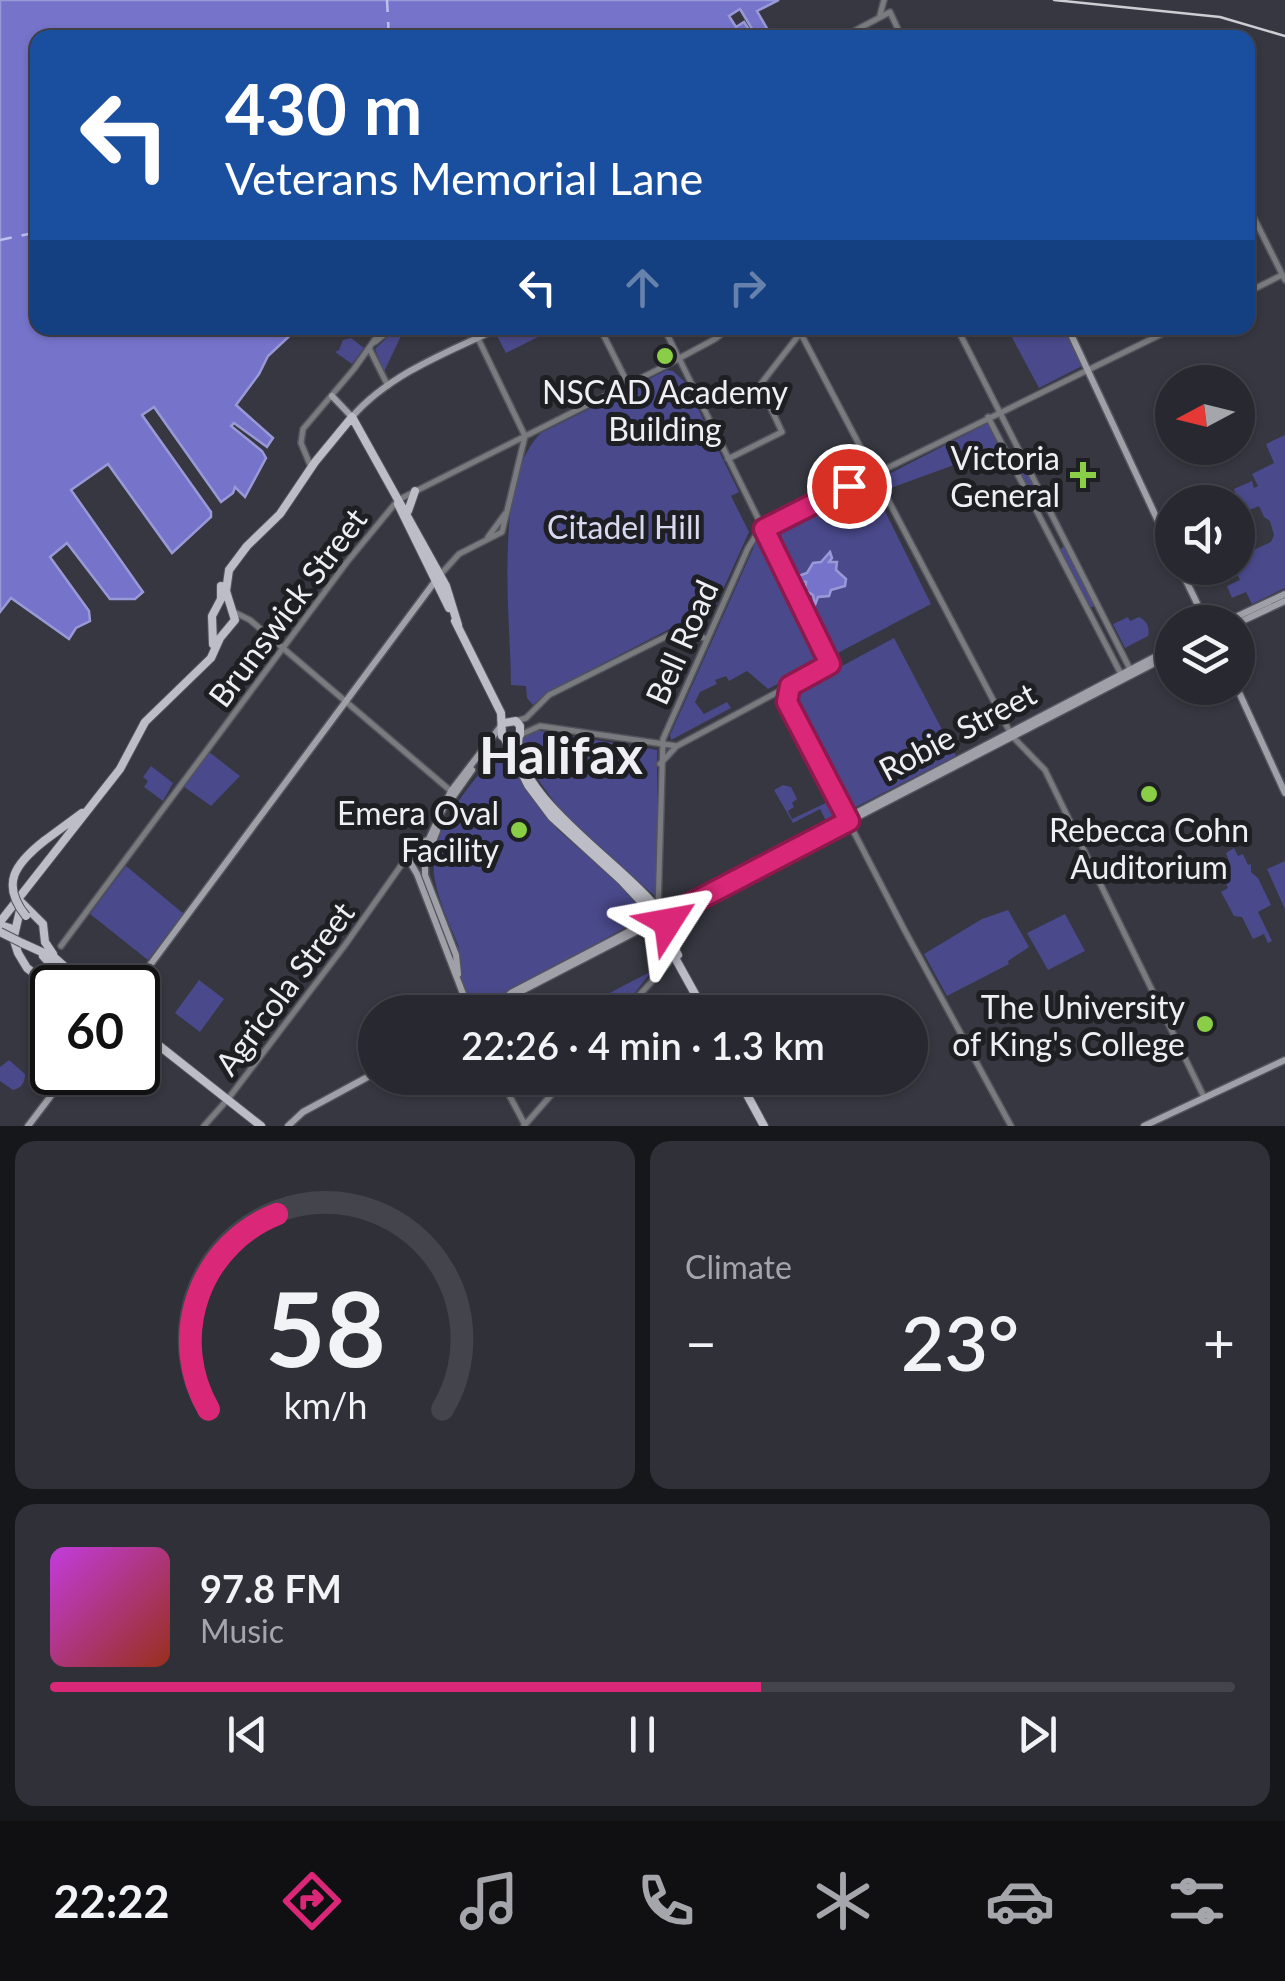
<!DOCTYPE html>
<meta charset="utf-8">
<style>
:root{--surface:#282930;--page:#303138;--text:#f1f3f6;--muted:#a5a6ab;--line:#44454c;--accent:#db2777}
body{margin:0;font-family:Lato,sans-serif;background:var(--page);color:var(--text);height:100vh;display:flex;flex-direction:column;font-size:38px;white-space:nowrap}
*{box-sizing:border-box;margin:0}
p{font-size:32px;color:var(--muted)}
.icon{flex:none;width:55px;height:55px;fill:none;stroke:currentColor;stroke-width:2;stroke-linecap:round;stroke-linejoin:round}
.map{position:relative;height:1126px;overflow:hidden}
.drawer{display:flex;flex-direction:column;gap:15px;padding:15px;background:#16171a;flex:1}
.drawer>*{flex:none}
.guide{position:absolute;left:30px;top:30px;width:1225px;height:305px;border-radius:20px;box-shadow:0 2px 8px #0004,0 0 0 2px var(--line);background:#1a4fa0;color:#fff;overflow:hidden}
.needle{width:65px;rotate:263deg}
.controls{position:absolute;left:1155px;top:365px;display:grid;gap:20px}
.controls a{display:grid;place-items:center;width:100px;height:100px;border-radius:50%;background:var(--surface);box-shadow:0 2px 8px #0004,0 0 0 2px var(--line);font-size:50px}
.speed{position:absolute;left:30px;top:965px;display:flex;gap:20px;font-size:50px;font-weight:700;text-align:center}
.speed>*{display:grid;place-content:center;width:130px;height:130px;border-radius:50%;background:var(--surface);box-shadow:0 2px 8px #0004,0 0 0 2px var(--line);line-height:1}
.speed .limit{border:5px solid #111;border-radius:15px;background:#fff;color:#111}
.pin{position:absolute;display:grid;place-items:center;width:85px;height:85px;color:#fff;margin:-42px;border:5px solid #fff;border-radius:50%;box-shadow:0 2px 10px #0007}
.me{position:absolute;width:110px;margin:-55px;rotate:56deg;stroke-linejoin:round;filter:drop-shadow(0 0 8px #0008)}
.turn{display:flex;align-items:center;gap:35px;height:210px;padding:0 30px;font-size:45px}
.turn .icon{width:130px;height:130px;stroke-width:2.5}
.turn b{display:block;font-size:70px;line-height:85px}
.lanes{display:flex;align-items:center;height:95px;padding:0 30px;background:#0003;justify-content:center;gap:50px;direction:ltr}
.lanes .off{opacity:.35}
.big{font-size:75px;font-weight:600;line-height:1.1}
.drawer .widget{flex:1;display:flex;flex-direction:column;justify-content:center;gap:15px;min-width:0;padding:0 35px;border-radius:20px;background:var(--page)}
.drawer .dial{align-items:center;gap:0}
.dial svg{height:260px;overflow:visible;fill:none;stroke:var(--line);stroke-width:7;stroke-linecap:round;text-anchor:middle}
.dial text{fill:var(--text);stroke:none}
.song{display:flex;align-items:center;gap:30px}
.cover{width:120px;height:120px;border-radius:15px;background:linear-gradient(135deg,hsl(290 70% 55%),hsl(10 70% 35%))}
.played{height:10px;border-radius:5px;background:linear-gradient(90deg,var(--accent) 60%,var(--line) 60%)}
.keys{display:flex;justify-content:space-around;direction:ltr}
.heat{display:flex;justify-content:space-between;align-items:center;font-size:55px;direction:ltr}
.drawer .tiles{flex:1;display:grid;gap:15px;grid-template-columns:1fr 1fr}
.widget:last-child{grid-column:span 2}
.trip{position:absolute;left:358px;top:995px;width:570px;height:100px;border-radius:50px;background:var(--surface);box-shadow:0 2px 8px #0004,0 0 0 2px var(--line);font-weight:600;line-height:100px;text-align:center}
.tabs{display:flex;height:160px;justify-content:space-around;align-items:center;background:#101013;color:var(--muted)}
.tabs .icon{width:70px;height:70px}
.tabs .current{color:var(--accent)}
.tabs b{font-size:45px;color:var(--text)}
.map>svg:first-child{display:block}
.green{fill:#4a498b}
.water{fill:#7574ca;stroke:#9999d7;stroke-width:2.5}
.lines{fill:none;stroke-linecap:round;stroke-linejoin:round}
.stream{stroke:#9999d7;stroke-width:2.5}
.ferry{stroke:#bec1ee;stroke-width:2.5;stroke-dasharray:12 10;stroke-linecap:butt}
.tertiary-casing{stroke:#53545d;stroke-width:8}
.secondary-casing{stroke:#53545d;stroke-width:9}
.primary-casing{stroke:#53545d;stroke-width:10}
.tertiary{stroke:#7a7b7f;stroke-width:5}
.secondary{stroke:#a0a0a8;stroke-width:6}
.primary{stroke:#bcbdc6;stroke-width:8}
.rail{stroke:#cdcdd3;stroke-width:2.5}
.primary-bridge-casing{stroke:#53545d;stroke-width:10;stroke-linecap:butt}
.primary-bridge{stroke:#bcbdc6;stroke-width:8}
.route-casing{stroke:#8e194d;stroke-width:25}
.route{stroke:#db2777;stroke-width:18}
.poi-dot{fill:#8ace47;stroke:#1e1f23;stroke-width:4}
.labels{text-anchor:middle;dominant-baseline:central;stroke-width:10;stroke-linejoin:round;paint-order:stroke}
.poi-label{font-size:32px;fill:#eeeef4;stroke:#1e1f23;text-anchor:end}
.park-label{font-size:32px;fill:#d7d9f0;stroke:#1e1f23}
.street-label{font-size:32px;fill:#eeeef4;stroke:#1e1f23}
.town-label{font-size:52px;font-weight:bold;fill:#eeeef4;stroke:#1e1f23}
</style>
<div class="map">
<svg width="1285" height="1126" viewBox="0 0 1285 1126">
<rect width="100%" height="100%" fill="#363740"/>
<path class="green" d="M 508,328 L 556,328 L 506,353 L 496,334 Z
M 1007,328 L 1063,328 L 1082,366 L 1039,388 Z
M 394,331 L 401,333 L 400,338 L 384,372 L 375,349 Z
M 351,338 L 364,348 L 352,364 L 335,352 L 339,350 L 343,340 Z
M 667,370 L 673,371 L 685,382 L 739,492 L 731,496 L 749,532 L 716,605 L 546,693 L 533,705 L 527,698 L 526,686 L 511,685 C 511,621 492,480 541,433 Z
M 990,422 L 1003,447 L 891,488 L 885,476 Z
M 1285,435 L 1285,588 L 1252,604 L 1246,592 L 1232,598 L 1227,586 L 1240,580 L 1234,568 L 1238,568 L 1238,557 L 1271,542 L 1274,535 L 1270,521 L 1264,517 L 1259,506 L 1242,513 L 1234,489 L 1252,481 L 1254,488 L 1258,486 L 1252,474 L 1274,463 L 1266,444 Z
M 1018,452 L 1044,505 L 1040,508 L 1012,457 Z
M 867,486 L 874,489 L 931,604 L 834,655 L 831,654 L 772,538 L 774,533 Z
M 764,538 L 824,660 L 768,689 L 747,671 L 729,681 L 726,676 L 715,680 L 717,684 L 700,692 L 695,702 L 704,714 L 727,702 L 731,708 L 671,740 L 670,735 L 756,542 Z
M 1064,546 L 1095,603 L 1093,607 L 1089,607 L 1060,550 Z
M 1128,617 L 1130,621 L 1139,617 C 1147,621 1150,627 1148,636 L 1125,648 L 1113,624 Z
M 894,638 L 956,756 L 848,811 L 790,694 Z
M 535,730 L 657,750 L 657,898 L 566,818 L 539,781 L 520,748 L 521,739 Z
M 501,750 L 557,829 L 619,883 L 648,915 L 493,1001 L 478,1005 L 469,1001 L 460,978 L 455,946 L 459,947 C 450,926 440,904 435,881 C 425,831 469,789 496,752 Z
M 209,752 L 240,776 L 211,806 L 183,786 Z
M 151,766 L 173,783 L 163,801 L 144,787 L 148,781 L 143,777 Z
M 783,785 L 791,787 L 797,799 L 792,803 L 794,807 L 788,811 L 792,819 L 830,801 L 837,814 L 826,821 L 820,809 L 793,823 L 774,790 Z
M 1234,848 L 1238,856 L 1243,854 L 1248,865 L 1251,864 L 1251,872 L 1258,878 L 1271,905 L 1258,912 L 1272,941 L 1268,943 L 1264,934 L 1253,939 L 1242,917 L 1234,916 L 1221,892 L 1228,888 L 1218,867 L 1229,861 L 1226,853 Z
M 1285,861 L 1285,909 L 1267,869 Z
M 126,866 L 184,914 L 148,960 L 90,914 Z
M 1008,910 L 1029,947 L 1008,961 L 1009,964 L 947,996 L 924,954 L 982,919 Z
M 1065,914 L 1085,951 L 1048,970 L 1027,933 Z
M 652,971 L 620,1012 L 597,1012 L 592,1002 Z
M 199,980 L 224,999 L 200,1032 L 175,1013 Z
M 9,1060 L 25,1074 C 25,1082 22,1088 13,1090 L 0,1081 L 0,1067 Z"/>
<path class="water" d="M 0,0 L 779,0 L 757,11 L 772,37 L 757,37 L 740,9 L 729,16 L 736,27 L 744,22 L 752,34 L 746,37 L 38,38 L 38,328 L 298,328 L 268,356 L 259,374 L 236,405 L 273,438 L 267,447 L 234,423 L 231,426 L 262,451 L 266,458 L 245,497 L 235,487 L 233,493 L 221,502 L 154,407 L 142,415 L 211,512 L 211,517 L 172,553 L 108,464 L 71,490 L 143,592 L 135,599 L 110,599 L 67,543 L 50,557 L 89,611 L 90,621 L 76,628 L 69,639 L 11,598 L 0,612 Z
M 830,552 L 832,558 L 829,562 L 837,562 L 836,570 L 846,579 L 845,586 L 831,590 L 829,596 L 818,597 L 815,605 L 813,595 L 805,590 L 806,582 L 800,581 L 798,576 L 807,573 L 813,563 L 821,562 Z"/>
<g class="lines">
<path class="stream" d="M 840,525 L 864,506"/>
<path class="ferry" d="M 387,0 L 389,38
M 0,240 L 38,232"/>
<defs>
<path id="tertiary" d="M 880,15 L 884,0
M 841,38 L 890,12 L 902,38
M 953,38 L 971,32 L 985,38
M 1248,206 L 1285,280
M 1248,292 L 1282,275
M 473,328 L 525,436
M 600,328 L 628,384
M 798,328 L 1012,736 L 1045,770 L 1204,1097
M 957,328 L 1131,671
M 375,342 L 392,328
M 369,348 L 388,386
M 988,417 L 1122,676
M 728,459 L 782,432 L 760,385 L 798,336 L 814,328
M 311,467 L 301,443 L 303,429 L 354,369 L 383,328
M 488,537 L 505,514
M 440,575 L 459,554 L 502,532 L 525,436
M 234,612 L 250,620 L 452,792
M 781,691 L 904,929 L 1011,1126
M 516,721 L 526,718 L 549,695 L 667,636 L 685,632 L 707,639
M 520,735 L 540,726 L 677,746 L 830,664 L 664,328
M 660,764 L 675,748
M 658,909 L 663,739 L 748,548 L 758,532 L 789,516 L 1174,328
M 61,946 L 347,562 L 398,500 L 663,367 L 715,339 L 729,328
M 624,1012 L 673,958
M 500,1078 L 524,1123
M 204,1126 L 228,1099 L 345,945 L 407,857
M 524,1126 L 566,1078"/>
<path id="secondary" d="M 1068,328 L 1172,551
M 332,396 L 352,417 C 389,374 450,351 499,328
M 1180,568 L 1206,622
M 1225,622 L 1285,594
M 1238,623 L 1285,601
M 1237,688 L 1285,793
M 450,801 L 472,770
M 837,820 L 842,815 L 840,803
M 437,831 L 425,862 L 425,875 L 456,955 L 458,974
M 133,988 L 436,580
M 502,1001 L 511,993 L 1172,648
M 470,1012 L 417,874 L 407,857 L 410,850 L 429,839 L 451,791 L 501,726
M 481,1012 L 1172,654
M 28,1126 L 69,1072
M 288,1126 L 303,1112 L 375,1073
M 1144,1126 L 1285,1060"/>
<path id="primary" d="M 398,504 L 449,608
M 408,511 L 415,491
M 455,621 L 501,713 L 502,736 L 511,740 L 520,735 L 520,726 L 516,721 L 503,723
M 213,644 L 212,616 L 221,599 L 221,586
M 519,736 C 507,791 625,866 655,906 C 665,920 670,940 678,955
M 505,739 L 528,785 L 552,817 L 621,880 L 648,909 L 705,1012
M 44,841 L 82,813
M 22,903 L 43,924 L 45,942 L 53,954
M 0,922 L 120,769 L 145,722 L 211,658 L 220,638 L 235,620 L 226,591 L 229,570 L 247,546 L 280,514 L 315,462 L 352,417 L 446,586 L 458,625
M 0,925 L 10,928 L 18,953 L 27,968 L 41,979 L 67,988
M 645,929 L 659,935
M 14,936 L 21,906
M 22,943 L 55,958 L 89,988
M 43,956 L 71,986
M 138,1029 L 261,1126
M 738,1078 L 764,1126"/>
</defs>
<use href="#tertiary" class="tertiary-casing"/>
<use href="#secondary" class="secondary-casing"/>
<use href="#primary" class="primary-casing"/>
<use href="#tertiary" class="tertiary"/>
<use href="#secondary" class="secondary"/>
<use href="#primary" class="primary"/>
<path class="rail" d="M 1054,0 L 1220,17 L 1285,36"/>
<defs>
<path id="primary-bridge" d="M 26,916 C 0,884 15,864 44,841
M 0,932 L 22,943"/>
</defs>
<use href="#primary-bridge" class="primary-bridge-casing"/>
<use href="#primary-bridge" class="primary-bridge"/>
</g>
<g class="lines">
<defs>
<path id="route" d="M 668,922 L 670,916 L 694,902 L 849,821 L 787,702 L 790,686 L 830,664 L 764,529 L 849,486"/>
</defs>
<use href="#route" class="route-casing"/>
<use href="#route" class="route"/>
</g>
<g class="poi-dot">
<circle cx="665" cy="356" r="10"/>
<path d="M1078 460h10v10h10v10h-10v10h-10v-10h-10v-10h10z"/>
<circle cx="1149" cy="794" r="10"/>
<circle cx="519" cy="830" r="10"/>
<circle cx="1205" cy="1024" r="10"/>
</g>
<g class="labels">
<g class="poi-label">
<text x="665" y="391" text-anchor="middle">NSCAD Academy<tspan x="665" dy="37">Building</tspan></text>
<text x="1060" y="457">Victoria<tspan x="1060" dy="37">General</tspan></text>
<text x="499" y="812">Emera Oval<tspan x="499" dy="37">Facility</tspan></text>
<text x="1149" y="829" text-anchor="middle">Rebecca Cohn<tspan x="1149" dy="37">Auditorium</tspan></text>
<text x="1185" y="1006">The University<tspan x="1185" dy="37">of King's College</tspan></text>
</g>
<g class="park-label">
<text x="624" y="526">Citadel Hill</text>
</g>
<g class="street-label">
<text transform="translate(287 607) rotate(-53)">Brunswick Street</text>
<text transform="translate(681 642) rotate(-66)">Bell Road</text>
<text transform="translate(957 731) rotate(-28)">Robie Street</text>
<text transform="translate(284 988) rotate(-53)">Agricola Street</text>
</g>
<g class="town-label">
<text x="561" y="754">Halifax</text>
</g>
</g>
</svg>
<div class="controls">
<a><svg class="needle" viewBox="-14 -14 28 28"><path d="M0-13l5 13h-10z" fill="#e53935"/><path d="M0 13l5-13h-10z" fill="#a5a6ab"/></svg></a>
<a><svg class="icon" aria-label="sound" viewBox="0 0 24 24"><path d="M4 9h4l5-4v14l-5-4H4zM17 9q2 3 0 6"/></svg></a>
<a><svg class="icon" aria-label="layers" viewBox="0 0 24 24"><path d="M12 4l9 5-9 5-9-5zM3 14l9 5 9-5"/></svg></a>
</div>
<div class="speed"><div class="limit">60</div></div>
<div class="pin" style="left:849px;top:486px;background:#d93025"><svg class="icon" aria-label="arrive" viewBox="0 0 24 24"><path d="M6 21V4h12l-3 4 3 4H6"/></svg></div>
<svg class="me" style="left:668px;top:922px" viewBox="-20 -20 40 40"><path d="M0-17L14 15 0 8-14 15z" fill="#db2777" stroke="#fff" stroke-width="4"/></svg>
<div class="trip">22:26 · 4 min · 1.3 km</div>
<div class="guide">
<div class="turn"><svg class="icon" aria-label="left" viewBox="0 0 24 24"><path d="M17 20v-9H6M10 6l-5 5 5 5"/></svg><div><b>430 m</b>Veterans Memorial Lane</div></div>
<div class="lanes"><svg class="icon" aria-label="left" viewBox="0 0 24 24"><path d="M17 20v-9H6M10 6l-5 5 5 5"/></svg><svg class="icon off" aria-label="ahead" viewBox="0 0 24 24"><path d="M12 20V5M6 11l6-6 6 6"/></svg><svg class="icon off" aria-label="right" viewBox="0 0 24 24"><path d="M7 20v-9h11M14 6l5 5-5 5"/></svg></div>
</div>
</div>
<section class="drawer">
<div class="tiles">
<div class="widget dial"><svg viewBox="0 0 100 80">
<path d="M14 69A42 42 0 1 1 86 69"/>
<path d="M14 69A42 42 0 0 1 35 9" stroke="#db2777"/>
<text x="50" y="56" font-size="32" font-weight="700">58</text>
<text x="50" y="72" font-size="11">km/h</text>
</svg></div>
<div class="widget"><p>Climate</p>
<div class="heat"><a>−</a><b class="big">23°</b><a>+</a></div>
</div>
<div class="widget">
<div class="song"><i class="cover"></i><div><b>97.8 FM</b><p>Music</p></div></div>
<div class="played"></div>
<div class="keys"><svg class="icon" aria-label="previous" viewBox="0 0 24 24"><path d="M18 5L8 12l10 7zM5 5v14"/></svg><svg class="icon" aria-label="pause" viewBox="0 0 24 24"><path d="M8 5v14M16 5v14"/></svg><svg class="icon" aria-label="next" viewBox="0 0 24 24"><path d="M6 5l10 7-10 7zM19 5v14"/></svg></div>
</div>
</div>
</section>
<nav class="tabs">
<b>22:22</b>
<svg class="icon current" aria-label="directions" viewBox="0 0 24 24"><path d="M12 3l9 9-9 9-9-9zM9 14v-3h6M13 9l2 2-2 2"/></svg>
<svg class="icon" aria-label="music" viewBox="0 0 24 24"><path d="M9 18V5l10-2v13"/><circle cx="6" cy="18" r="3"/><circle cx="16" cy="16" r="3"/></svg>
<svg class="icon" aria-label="phone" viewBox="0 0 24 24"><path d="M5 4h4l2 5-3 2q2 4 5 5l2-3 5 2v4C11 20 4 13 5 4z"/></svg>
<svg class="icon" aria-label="climate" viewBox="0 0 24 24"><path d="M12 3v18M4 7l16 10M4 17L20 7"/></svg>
<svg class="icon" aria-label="car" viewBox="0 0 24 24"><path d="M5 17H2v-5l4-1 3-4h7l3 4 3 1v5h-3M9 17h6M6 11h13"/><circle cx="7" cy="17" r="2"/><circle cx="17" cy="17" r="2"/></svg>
<svg class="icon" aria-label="filters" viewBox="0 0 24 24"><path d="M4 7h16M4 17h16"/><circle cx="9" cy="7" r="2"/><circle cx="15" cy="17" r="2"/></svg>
</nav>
